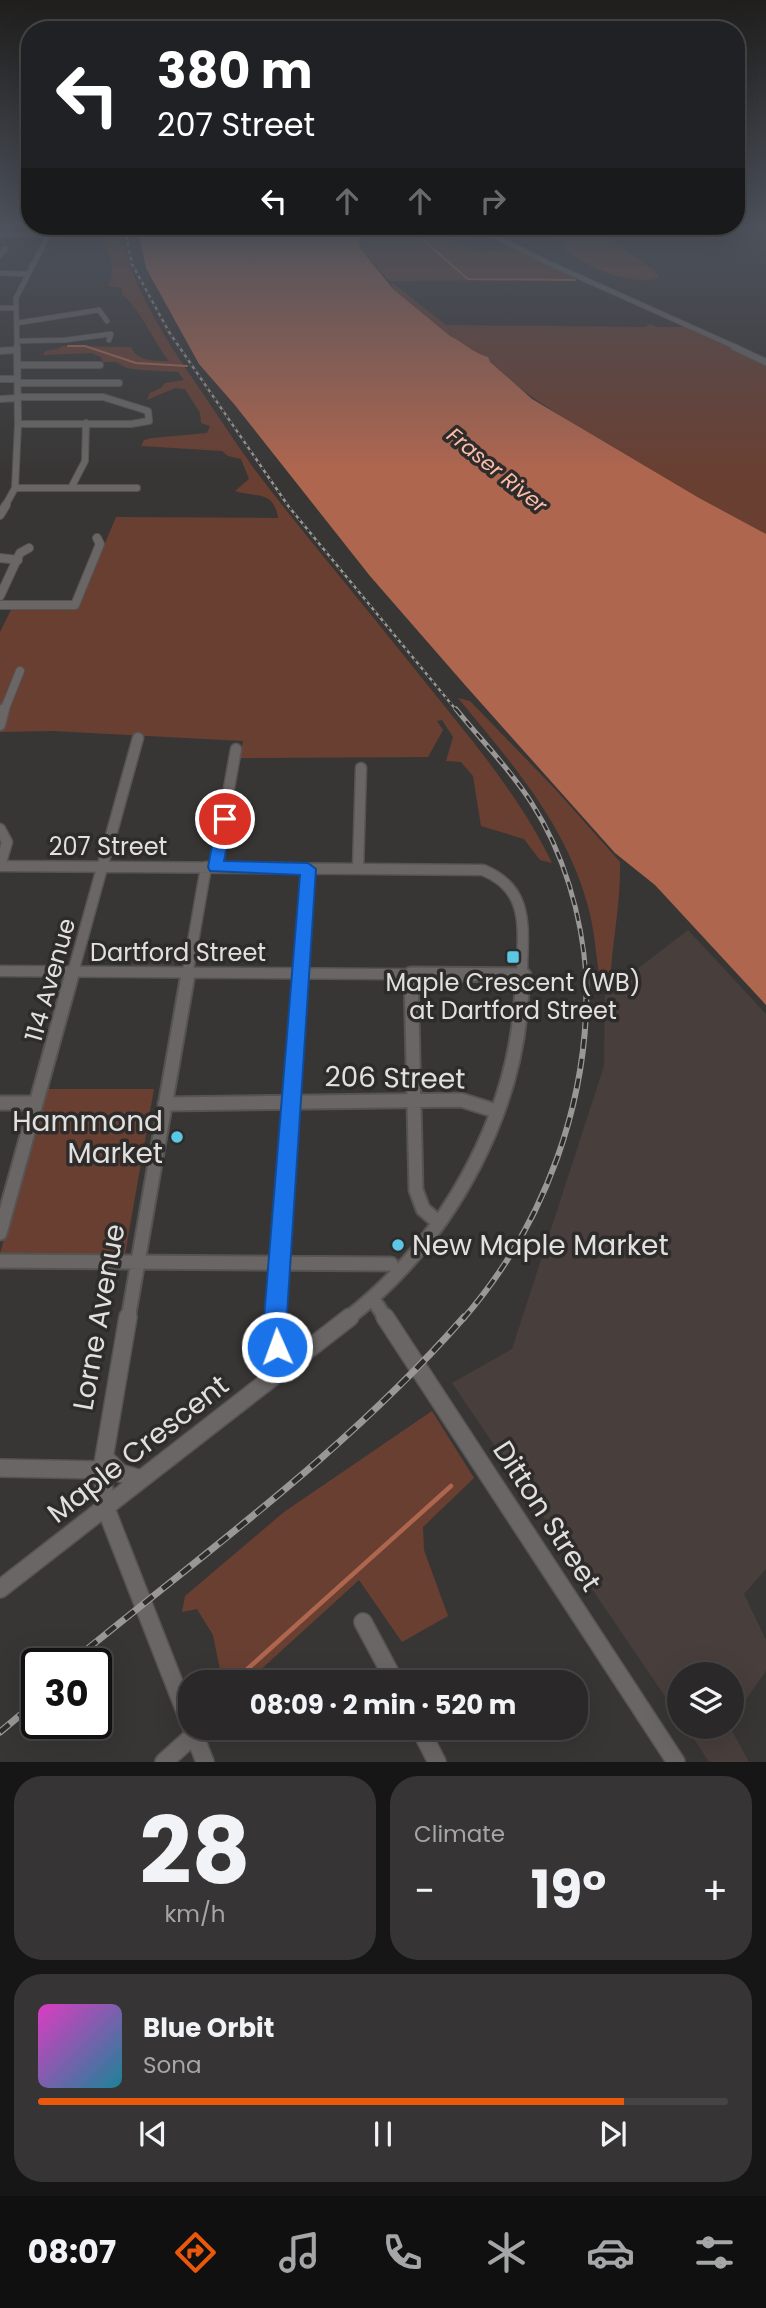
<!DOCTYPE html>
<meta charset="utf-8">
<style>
:root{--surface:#2a2828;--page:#363434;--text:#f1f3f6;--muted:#a5a6a8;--line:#464445;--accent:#ea580c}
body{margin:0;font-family:Poppins,sans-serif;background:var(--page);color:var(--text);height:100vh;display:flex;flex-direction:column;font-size:26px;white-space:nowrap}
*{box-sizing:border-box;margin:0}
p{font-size:23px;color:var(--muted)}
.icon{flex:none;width:38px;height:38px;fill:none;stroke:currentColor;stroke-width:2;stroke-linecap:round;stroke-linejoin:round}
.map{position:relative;height:1762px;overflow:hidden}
.details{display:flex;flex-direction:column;gap:14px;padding:14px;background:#171616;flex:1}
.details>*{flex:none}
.guide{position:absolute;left:21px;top:21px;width:724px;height:214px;border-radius:28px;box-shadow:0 7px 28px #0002,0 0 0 2px var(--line);background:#202124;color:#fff;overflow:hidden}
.tools{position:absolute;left:667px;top:1662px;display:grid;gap:14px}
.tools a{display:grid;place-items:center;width:77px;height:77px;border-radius:50%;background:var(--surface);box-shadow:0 7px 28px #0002,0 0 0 2px var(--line);font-size:35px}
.speed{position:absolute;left:21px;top:1648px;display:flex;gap:14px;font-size:35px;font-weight:700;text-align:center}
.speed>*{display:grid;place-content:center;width:91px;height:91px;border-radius:50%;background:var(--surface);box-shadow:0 7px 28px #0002,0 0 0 2px var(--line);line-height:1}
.speed .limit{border:4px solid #111;border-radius:10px;background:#fff;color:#111}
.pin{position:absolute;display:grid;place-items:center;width:60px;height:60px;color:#fff;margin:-30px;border:4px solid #fff;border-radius:50%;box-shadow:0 2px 7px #0007}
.me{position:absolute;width:77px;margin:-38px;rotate:358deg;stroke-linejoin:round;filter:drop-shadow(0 0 5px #0008)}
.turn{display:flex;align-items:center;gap:24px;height:147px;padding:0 21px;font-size:32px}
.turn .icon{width:91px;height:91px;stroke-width:2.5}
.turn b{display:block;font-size:49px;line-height:60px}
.lanes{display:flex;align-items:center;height:66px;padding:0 21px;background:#0003;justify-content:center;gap:35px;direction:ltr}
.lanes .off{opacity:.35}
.big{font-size:52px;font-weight:700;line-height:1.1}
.details .card{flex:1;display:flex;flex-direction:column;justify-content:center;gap:10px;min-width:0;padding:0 24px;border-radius:28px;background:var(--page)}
.details .dial{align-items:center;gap:0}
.dial b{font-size:91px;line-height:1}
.song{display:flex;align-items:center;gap:21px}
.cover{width:84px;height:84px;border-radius:10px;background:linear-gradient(135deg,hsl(310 70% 55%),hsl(190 70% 35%))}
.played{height:7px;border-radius:4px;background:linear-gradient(90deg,var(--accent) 85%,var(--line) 85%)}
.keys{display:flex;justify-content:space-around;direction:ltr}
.heat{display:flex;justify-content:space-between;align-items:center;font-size:38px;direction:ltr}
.details .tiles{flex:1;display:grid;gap:14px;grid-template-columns:1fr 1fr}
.card:last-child{grid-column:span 2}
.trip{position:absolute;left:178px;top:1670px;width:410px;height:70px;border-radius:28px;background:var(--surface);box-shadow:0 7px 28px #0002,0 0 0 2px var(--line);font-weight:700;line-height:70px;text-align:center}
.menu{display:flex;height:112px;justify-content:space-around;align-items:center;background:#111010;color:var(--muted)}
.menu .icon{width:49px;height:49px}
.menu .selected{color:var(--accent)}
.menu b{font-size:32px;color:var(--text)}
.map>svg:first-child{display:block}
.built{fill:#483e3c}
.green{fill:#693f32}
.water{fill:#af664f}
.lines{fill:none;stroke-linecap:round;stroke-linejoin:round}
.stream-far1{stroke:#af664f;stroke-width:2}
.stream{stroke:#af664f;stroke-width:4.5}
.minor-far5-casing{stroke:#565453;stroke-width:6}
.minor-far4-casing{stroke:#565453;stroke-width:8}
.minor-far3-casing{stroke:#565453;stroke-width:10}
.minor-far2-casing{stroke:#565453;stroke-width:13}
.minor-far1-casing{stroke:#565453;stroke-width:17}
.minor-casing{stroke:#565453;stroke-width:20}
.minor-far5{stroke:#696665;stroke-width:4.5}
.minor-far4{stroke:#696665;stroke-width:6}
.minor-far3{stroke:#696665;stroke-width:8}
.minor-far2{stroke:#696665;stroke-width:10}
.minor-far1{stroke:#696665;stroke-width:13}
.minor{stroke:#696665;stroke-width:17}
.rail-far3-casing{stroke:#9a9897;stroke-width:2.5}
.rail-far2-casing{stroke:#9a9897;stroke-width:5}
.rail-far1-casing{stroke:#9a9897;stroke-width:6}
.rail-casing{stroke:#9a9897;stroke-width:7}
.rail-far3{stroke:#2e2c2b;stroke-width:2;stroke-dasharray:3.5;stroke-linecap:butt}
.rail-far2{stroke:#2e2c2b;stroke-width:2.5;stroke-dasharray:8;stroke-linecap:butt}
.rail-far1{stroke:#2e2c2b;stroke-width:3.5;stroke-dasharray:10;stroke-linecap:butt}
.rail{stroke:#2e2c2b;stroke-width:4.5;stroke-dasharray:12;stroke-linecap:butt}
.route{fill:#1a73e8;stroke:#114b97;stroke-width:2}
.poi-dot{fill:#5ac8e5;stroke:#2e2c2b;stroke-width:2.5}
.labels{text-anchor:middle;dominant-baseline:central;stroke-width:7;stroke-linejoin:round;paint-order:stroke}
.far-water-label{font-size:21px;font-style:italic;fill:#fbbca8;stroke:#2e2c2b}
.street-label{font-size:24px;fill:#e2e0df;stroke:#2e2c2b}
.poi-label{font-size:24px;fill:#e2e0df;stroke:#2e2c2b}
.near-street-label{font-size:28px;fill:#e2e0df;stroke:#2e2c2b}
.near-poi-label{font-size:28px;fill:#e2e0df;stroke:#2e2c2b;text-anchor:end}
</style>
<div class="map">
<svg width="766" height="1762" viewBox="0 0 766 1762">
<rect width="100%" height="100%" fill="#383635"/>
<path class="built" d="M 688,930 L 766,1014 L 766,1569 L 744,1594 L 766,1640 L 766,1671 L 732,1719 L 732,1675 L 679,1675 L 679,1717 L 452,1383 L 512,1349 L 604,1066 L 605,994 Z
M 136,945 L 178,945 L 174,967 L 131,967 Z
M 686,1727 L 730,1727 L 749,1762 L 709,1762 Z"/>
<path class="green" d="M 106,226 L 120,226 C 129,283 163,335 195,382 C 215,411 234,441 255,470 C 308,540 366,607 421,677 C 469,737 518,793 552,863 L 540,860 L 524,839 L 481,826 L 473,776 L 461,762 L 446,761 L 453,737 L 442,720 L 437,721 L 443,730 L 428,757 L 240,758 L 243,741 L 52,731 L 0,732 L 0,632 L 11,610 L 78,608 L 116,517 L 278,518 C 274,489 255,498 235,491 L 249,479 L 241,459 L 228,456 L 222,451 L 141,446 L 144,440 L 152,438 L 207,433 L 210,426 L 201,423 L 200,413 L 185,389 L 175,388 L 147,400 L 150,393 L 161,388 L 165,383 L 184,380 L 178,372 L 142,370 L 127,368 L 116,362 L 103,362 L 101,357 L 91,353 L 43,355 L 45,351 L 58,349 L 62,346 L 131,347 C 138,362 155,361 169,361 C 152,340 142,311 122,294 L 122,288 L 108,286 C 117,267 111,259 102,241 Z
M 333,226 L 472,226 L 490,236 L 448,239 L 479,252 L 512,247 L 577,280 L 389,281 L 362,249 L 358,236 L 336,235 Z
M 547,226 L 592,226 L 655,271 L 659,277 C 637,290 562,261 558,237 L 561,234 Z
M 391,284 L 394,284 L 446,325 L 645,327 L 650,324 L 658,327 L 688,327 L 766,364 L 766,538 C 637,466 507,390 395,292 Z
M 458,698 L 470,701 L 556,790 L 620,862 C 621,902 612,943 610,983 L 600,978 C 596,957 595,935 590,914 C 569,827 513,765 458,698 Z
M 43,1089 L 154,1089 L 125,1254 L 0,1254 Z
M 432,1411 L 474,1478 L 423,1527 L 424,1550 L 448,1616 L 402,1642 L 359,1580 L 247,1682 L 227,1682 L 220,1670 L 213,1635 L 197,1609 L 182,1612 L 185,1596 L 284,1512 Z"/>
<path class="water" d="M 137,226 L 350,226 L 359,239 L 360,248 L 393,289 L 450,336 C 463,342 473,353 488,357 L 490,362 L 532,399 L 699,498 L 766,534 L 766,1005 L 655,885 L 615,853 L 465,685 L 370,576 L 234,404 L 199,364 L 146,268 Z"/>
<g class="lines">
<path class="stream-far1" d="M 422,239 L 468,279 L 575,280
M 68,346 L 85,346 L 136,363 L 187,366"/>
<path class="stream" d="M 233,1682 L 451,1486"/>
<defs>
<path id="minor-far5" d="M 474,226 L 546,262 L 738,348
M 0,235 L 49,235
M 0,256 L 5,249
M 0,273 L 28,274
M 0,308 L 16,308
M 17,323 L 99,310 L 107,321
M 17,341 L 65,340 L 111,334 L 109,340
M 17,348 L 16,298 L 53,226"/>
<path id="minor-far4" d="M 734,347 L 766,362
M 0,351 L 16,350
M 17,365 L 100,365
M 0,379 L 17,379
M 18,383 L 119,383
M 18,397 L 103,397 L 148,411 L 149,421 L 131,424 L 18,424
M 0,399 L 18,398
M 15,488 L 137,488
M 71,488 L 85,461 L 86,423
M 5,506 L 15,488 L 18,424 L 17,347"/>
<path id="minor-far3" d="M 0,515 L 6,505
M 0,558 L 18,560
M 0,596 L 20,553 L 29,548
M 0,605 L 75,605 L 100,544 L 97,538
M 4,711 L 20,671"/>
<path id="minor-far2" d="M 0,725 L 4,709
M 0,829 L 7,842 L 0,866 L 483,870 C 532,890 522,931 522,976
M 215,867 L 236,749
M 358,869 L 361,768
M 0,971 L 524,975
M 72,976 L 138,738
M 187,976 L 206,867
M 300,976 L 308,869"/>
<path id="minor-far1" d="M 411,974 L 416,1190 L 423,1209 L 439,1223
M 414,974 L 524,975
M 0,1103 L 36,1103
M 165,1104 L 461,1100 L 496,1111
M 0,1233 L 72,974
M 0,1261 L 391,1264
M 373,1299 L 386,1319
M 128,1319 L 188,974
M 276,1319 L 300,974
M 347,1319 C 450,1239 523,1106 522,974"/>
<path id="minor" d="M 128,1317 L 102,1470 L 106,1509 L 205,1762
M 276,1317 L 277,1347 L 286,1367
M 385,1317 L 676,1762
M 104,1457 L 120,1473 L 141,1479
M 0,1468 L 102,1470
M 0,1589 L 350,1317
M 363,1622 L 395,1682
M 419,1727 L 437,1762
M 164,1762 L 194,1735"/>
</defs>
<use href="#minor-far5" class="minor-far5-casing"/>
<use href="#minor-far4" class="minor-far4-casing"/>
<use href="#minor-far3" class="minor-far3-casing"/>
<use href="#minor-far2" class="minor-far2-casing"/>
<use href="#minor-far1" class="minor-far1-casing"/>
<use href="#minor" class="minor-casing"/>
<use href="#minor-far5" class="minor-far5"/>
<use href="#minor-far4" class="minor-far4"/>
<use href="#minor-far3" class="minor-far3"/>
<use href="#minor-far2" class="minor-far2"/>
<use href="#minor-far1" class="minor-far1"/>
<use href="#minor" class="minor"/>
<defs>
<path id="rail-far3" d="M 124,226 L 132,264 L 169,332 L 289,507 L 457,711"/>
<path id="rail-far2" d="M 456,709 C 480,739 511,770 531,802 C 564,853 582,916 586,976"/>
<path id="rail-far1" d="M 463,1319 C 545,1225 591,1099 586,974"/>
<path id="rail" d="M 69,1664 C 204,1553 349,1449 464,1317
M 0,1732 L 37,1701"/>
</defs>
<use href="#rail-far3" class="rail-far3-casing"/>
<use href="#rail-far2" class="rail-far2-casing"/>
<use href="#rail-far1" class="rail-far1-casing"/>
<use href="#rail" class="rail-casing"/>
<use href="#rail-far3" class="rail-far3"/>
<use href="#rail-far2" class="rail-far2"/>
<use href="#rail-far1" class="rail-far1"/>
<use href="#rail" class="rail"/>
</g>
<linearGradient id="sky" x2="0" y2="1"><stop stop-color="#1f1e1d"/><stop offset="0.48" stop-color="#4d525c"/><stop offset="1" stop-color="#4d525c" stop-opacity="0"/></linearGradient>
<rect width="766" height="472" fill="url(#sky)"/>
<path class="route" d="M 225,814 L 232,819 L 224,861 L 308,863 L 316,869 L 286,1330 L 289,1347 L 285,1355 L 277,1359 L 269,1355 L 263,1330 L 300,875 L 210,871 L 208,867 L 217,819 Z"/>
<g class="poi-dot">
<rect x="506" y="950" width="14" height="14" rx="3.5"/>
<circle cx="177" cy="1137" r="7"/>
<circle cx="398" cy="1245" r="7"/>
</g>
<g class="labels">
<g class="far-water-label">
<text transform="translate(497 470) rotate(39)">Fraser River</text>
</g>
<g class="street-label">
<text x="108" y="846">207 Street</text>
<text x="178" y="952">Dartford Street</text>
<text transform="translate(50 980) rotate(-74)">114 Avenue</text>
</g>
<g class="poi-label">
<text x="513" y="982">Maple Crescent (WB)<tspan x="513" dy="28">at Dartford Street</tspan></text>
</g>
<g class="near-street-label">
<text transform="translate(395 1078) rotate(1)">206 Street</text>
<text transform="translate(99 1317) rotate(-80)">Lorne Avenue</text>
<text transform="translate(138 1449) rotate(-38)">Maple Crescent</text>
<text transform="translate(547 1516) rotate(57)">Ditton Street</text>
</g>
<g class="near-poi-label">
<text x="163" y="1121">Hammond<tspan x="163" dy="32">Market</tspan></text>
<text x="412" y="1245" text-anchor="start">New Maple Market</text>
</g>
</g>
</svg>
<div class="tools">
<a><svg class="icon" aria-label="layers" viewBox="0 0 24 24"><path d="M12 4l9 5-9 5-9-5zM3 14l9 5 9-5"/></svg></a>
</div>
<div class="speed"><div class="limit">30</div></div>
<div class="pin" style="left:225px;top:819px;background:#d93025"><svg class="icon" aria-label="arrive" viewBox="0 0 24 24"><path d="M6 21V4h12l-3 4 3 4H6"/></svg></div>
<svg class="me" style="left:277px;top:1347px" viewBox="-20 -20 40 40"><circle r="17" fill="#1a73e8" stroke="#fff" stroke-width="3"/><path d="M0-11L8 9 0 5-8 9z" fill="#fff"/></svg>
<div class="trip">08:09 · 2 min · 520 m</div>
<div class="guide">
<div class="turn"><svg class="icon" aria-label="left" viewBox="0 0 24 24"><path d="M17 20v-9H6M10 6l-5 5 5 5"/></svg><div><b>380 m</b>207 Street</div></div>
<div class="lanes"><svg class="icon" aria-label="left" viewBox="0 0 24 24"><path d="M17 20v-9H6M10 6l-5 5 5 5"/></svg><svg class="icon off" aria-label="ahead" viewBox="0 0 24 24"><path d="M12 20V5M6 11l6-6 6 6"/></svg><svg class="icon off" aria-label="ahead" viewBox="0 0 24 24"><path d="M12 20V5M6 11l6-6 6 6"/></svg><svg class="icon off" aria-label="right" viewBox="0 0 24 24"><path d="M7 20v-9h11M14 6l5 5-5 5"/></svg></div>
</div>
</div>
<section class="details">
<div class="tiles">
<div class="card dial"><b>28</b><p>km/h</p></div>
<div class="card"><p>Climate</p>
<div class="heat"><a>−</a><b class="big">19°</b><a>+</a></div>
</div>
<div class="card">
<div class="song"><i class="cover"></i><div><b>Blue Orbit</b><p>Sona</p></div></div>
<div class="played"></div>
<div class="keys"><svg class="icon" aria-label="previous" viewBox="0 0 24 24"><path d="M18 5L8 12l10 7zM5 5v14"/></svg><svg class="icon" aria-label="pause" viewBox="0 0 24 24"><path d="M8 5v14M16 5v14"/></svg><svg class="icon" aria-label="next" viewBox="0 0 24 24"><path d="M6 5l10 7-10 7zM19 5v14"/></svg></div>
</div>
</div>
</section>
<nav class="menu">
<b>08:07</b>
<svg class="icon selected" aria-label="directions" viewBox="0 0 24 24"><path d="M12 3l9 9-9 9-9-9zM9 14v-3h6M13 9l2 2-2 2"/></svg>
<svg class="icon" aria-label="music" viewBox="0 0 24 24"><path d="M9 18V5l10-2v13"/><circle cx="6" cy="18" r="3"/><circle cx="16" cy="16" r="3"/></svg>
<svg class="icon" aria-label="phone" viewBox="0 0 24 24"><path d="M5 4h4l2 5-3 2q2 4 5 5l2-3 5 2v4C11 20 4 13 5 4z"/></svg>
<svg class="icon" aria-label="climate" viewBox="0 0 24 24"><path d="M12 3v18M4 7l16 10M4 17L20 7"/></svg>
<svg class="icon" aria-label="car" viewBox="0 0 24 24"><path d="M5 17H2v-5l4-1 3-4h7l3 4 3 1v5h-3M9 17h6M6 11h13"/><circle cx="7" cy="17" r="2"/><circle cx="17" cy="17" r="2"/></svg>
<svg class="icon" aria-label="filters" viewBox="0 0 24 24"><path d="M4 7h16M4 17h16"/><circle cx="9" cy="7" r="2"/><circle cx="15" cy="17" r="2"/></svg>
</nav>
